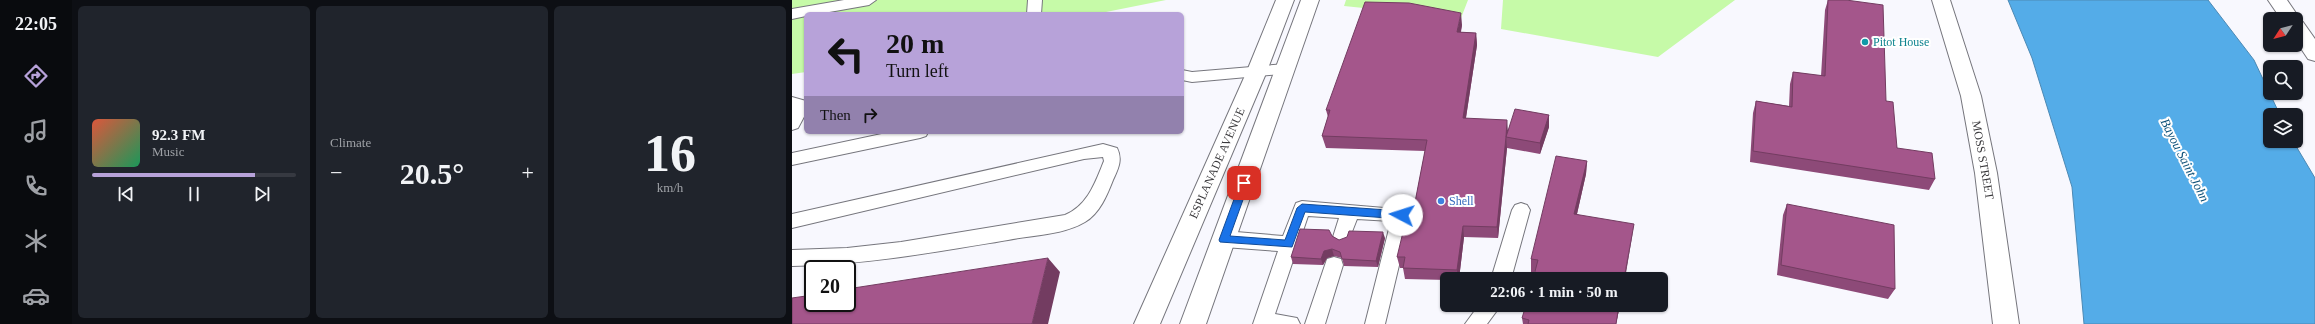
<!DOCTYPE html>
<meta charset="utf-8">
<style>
:root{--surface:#171b24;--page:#20242c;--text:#f1f3f6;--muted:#9ea1a6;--line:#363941;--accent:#b7a2d9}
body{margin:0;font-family:Georgia,serif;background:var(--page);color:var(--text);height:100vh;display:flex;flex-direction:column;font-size:15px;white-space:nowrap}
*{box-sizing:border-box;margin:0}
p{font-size:13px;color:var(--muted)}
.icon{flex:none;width:22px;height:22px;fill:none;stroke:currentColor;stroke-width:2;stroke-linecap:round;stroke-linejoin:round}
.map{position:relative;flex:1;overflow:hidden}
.details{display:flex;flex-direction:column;gap:6px;padding:6px;background:#0d0f14;width:720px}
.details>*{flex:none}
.banner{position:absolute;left:12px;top:12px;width:380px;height:122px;border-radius:6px;box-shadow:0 1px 3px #0004;background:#b7a2d9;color:#111;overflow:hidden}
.needle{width:26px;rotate:234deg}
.fabs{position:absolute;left:1471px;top:12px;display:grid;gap:8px}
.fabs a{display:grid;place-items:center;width:40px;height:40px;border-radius:6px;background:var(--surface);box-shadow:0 1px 3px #0004;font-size:20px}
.speed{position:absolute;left:12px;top:260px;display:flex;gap:8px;font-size:20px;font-weight:700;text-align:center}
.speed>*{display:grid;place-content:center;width:52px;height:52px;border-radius:50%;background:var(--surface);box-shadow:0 1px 3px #0004;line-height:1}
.speed .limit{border:2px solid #111;border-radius:6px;background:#fff;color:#111}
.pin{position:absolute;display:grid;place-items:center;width:34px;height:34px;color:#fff;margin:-17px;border-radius:8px;box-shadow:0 2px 6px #0006}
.me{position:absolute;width:44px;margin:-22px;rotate:275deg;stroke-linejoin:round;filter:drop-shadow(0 0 3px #0008)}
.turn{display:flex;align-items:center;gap:14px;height:84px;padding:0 16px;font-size:18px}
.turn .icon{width:52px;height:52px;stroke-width:2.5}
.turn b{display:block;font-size:28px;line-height:34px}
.then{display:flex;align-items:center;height:38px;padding:0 16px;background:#0003;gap:8px;font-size:15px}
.big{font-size:30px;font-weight:800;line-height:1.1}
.details .widget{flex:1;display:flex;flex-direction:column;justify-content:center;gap:6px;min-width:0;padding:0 14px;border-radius:6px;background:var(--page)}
.details .dial{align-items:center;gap:0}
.dial b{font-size:52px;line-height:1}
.song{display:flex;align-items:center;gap:12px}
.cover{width:48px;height:48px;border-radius:6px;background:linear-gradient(135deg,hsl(10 70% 55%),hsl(150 70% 35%))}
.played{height:4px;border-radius:2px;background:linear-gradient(90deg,var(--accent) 80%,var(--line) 80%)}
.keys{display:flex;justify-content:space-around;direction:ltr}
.heat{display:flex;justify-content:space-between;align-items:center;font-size:22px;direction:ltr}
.details .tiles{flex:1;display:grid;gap:6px;grid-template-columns:repeat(3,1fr)}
.trip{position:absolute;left:648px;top:272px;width:228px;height:40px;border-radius:6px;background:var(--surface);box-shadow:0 1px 3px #0004;font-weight:800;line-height:40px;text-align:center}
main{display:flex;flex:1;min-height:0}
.dock{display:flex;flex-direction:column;width:72px;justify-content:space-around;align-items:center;background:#090b0e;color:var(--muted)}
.dock .icon{width:28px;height:28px}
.dock .current{color:var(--accent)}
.dock b{font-size:18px;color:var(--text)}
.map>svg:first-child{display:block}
.green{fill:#c6faa8}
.water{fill:#54ace8;stroke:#4c89b4}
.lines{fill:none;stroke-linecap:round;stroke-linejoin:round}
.service-casing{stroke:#76767d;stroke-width:2}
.minor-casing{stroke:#76767d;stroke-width:2}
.tertiary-casing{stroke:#76767d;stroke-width:2}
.service{fill:#fff;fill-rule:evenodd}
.minor{fill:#fff;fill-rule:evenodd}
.tertiary{fill:#fff;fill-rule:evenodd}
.wall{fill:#8d4a78}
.shaded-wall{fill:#733c61}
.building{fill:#a4568b;stroke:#733c61}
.route{fill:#1a73e8;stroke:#114b97}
.culture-dot{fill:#0f9aa8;stroke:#fff;stroke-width:1.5}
.shop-dot{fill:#3f7fe0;stroke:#fff;stroke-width:1.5}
.labels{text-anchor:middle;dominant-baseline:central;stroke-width:4;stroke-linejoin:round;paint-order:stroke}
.culture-label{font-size:12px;fill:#0d838f;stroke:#fff;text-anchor:start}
.street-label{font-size:12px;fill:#39383b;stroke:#fff}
.shop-label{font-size:12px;fill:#366cbe;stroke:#fff;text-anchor:start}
.water-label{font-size:13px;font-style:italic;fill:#0d5179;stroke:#fff}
</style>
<main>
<nav class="dock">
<b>22:05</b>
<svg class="icon current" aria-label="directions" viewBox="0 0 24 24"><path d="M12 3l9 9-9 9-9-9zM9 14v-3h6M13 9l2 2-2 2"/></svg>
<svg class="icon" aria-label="music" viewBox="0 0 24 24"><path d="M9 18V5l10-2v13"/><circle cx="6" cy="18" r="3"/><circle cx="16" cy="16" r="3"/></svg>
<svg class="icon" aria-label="phone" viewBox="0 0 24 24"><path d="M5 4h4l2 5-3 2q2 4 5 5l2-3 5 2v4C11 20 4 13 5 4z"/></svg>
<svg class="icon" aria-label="climate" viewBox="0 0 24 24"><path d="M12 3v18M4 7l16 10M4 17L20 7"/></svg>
<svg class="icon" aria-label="car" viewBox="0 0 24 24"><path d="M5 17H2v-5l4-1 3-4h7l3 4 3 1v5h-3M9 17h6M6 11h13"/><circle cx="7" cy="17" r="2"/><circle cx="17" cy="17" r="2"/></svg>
</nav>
<section class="details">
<div class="tiles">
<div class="widget">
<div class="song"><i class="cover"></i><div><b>92.3 FM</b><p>Music</p></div></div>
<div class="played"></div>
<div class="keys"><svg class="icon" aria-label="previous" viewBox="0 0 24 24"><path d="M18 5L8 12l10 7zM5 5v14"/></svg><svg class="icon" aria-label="pause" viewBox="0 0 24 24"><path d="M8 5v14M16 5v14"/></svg><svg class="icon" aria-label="next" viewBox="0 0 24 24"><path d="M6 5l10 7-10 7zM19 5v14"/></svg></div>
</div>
<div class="widget"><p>Climate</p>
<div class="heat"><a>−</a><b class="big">20.5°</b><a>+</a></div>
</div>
<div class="widget dial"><b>16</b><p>km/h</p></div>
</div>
</section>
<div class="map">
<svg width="1523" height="324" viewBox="0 0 1523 324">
<rect width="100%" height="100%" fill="#f8f8fe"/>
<path class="green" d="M 0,0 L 374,0 L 304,14 L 14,14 L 14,72 L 0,74 Z
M 554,0 L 676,0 L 669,18 L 552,6 Z
M 711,0 L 943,0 L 866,57 L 709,29 Z"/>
<path class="water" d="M 1216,0 L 1416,0 L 1462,60 L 1488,115 L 1478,115 L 1478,141 L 1501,141 L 1523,178 L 1523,324 L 1292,324 L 1280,187 L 1240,58 Z"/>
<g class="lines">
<defs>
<path id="service" d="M 52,0 L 84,0 L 77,5 L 26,14 L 14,14 L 14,16 L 0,19 L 0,9 Z
M 236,0 L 250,0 L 249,14 L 235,14 Z
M 494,64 L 499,65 L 502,69 L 499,73 L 400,82 L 390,80 L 390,70 L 400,72 Z
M 0,97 L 14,101 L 14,113 L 6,128 L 0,130 Z
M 99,132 L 136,132 L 134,136 L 128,138 L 0,165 L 0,153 Z
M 311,144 L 325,148 C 331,160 326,169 321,180 C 315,195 308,213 293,222 C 271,235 241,235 216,240 C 144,252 73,265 0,266 L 0,250 L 55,248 L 109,242 L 273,215 C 296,205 303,183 312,161 L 311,157 L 292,159 L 0,228 L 0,214 Z
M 510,201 L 616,210 L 619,215 L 593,324 L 573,324 L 599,221 L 565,219 L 556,242 L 550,245 L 544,242 L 541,237 L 547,218 L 516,216 L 483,314 L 505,318 L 508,324 L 461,324 L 486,251 L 432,247 L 426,244 L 423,239 L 426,234 L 432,231 L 491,236 L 504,203 Z
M 729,203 L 735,205 L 738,210 L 719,279 L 699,279 L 720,210 L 723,205 Z
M 542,257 L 549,259 L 551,265 L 533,324 L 513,324 L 533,265 L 535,259 Z
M 687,305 L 709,305 L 695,324 L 673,324 Z"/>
<path id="minor" d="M 1140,0 L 1158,0 L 1189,96 L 1205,173 L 1227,324 L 1201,324 L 1183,173 L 1169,96 Z
M 1476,0 L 1495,0 L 1508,19 L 1507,21 L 1511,22 L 1523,39 L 1523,61 L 1516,59 L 1504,41 L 1504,19 L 1489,19 Z"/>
<path id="tertiary" d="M 484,0 L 502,0 L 475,71 L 368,324 L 342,324 L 455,71 Z
M 509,0 L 527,0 L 414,324 L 388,324 Z"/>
</defs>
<use href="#service" class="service-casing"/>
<use href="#minor" class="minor-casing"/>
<use href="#tertiary" class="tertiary-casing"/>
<use href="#service" class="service"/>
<use href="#minor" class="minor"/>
<use href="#tertiary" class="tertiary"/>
</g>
<path class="wall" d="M 1036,0 L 1054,0 L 1094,101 L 1105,148 L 1143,179 L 1137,190 L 958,162 L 961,113 L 964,101 L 997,106 L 998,84 L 1001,72 L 1029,76 L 1033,10 Z
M 670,25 L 669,32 L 684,33 L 685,45 L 674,118 L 716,130 L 757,115 L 757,127 L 748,154 L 715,148 L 706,238 L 672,237 L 667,279 L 655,279 L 655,280 L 613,279 L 611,268 L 608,268 L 605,257 L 618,228 L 633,151 L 534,148 L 530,136 L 536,117 L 534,110 Z
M 795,161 L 794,174 L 785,214 L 840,237 L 742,272 L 739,272 L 739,259 Z
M 995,204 L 1103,289 L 1096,299 L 985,275 L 991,215 Z
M 540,236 L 547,240 L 593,238 L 586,267 L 552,266 L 550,258 L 542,256 L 535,258 L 531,265 L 501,264 L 499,257 Z
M 828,305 L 824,324 L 731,324 L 730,318 Z"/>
<path class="shaded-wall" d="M 669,13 L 670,25 L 666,44 L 665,32 Z
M 684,33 L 685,45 L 672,130 L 671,118 Z
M 757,115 L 757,127 L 748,154 L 748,143 Z
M 715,120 L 716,132 L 714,137 Z
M 714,137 L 715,148 L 706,238 L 705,227 Z
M 795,161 L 794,174 L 782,227 L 782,214 Z
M 842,224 L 840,237 L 833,279 L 832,279 Z
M 671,226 L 672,237 L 667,279 L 666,279 L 665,270 Z
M 591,232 L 593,238 L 586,267 L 584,261 Z
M 540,249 L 542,256 L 535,258 L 531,265 L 529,259 L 532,251 Z
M 256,258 L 268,272 L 256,324 L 240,324 Z
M 827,305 L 828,305 L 824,324 Z"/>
<path class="building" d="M 1036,0 L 1054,0 L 1091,5 L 1094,101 L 1101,102 L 1105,148 L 1140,153 L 1143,179 L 961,151 L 964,101 L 1000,107 L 1001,72 L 1033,76 Z
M 573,2 L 617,3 L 669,13 L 665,32 L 684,33 L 671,118 L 715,120 L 714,137 L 723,109 L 757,115 L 748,143 L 714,137 L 705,227 L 671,226 L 665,270 L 611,268 L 613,257 L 605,257 L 612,228 L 618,228 L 635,140 L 530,136 L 538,110 L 534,110 Z
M 764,156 L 795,161 L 782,214 L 842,224 L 832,279 L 741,279 L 746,260 L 739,259 Z
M 995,204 L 1102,225 L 1103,289 L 989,265 Z
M 508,229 L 537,230 L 540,236 L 547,240 L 555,237 L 557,231 L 591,232 L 584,261 L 550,259 L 548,252 L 540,249 L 532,251 L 529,259 L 499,257 Z
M 256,258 L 240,324 L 0,324 L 0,298 L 21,295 L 21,303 L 55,303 L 55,289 Z
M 734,305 L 827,305 L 824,324 L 736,324 L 737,320 L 730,318 Z"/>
<path class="route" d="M 452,179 L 457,183 L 438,236 L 493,240 L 505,208 L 510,204 L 610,211 L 615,215 L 610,219 L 513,212 L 500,247 L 428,242 L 427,240 L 448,183 Z"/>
<circle class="culture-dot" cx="1073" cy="42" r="4"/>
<circle class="shop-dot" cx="649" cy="201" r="4"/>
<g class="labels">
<g class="culture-label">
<text x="1081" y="42">Pitot House</text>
</g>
<g class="street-label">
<text transform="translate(1191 160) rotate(80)">MOSS STREET</text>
<text transform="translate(425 163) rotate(-66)">ESPLANADE AVENUE</text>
</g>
<g class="shop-label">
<text x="657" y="201">Shell</text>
</g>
<g class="water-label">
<text transform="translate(1393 160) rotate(63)">Bayou Saint John</text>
</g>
</g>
</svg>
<div class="fabs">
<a><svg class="needle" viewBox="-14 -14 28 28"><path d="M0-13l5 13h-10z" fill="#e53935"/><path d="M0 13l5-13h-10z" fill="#9ea1a6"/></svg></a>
<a><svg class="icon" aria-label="search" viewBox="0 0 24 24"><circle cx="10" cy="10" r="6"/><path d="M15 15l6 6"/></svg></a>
<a><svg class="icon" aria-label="layers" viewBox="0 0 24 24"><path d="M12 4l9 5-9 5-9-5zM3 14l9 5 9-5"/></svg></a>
</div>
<div class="speed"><div class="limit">20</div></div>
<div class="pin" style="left:452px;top:183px;background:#d93025"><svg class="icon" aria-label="arrive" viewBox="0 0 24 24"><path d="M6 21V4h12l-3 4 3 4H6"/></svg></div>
<svg class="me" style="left:610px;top:215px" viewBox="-20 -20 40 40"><circle r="19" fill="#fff"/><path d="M0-13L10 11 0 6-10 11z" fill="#1a73e8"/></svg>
<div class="trip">22:06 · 1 min · 50 m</div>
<div class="banner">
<div class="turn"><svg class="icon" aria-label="left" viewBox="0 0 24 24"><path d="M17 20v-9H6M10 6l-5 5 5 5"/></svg><div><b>20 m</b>Turn left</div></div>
<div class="then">Then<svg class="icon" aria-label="right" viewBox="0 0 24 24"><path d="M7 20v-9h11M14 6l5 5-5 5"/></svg></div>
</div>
</div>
</main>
